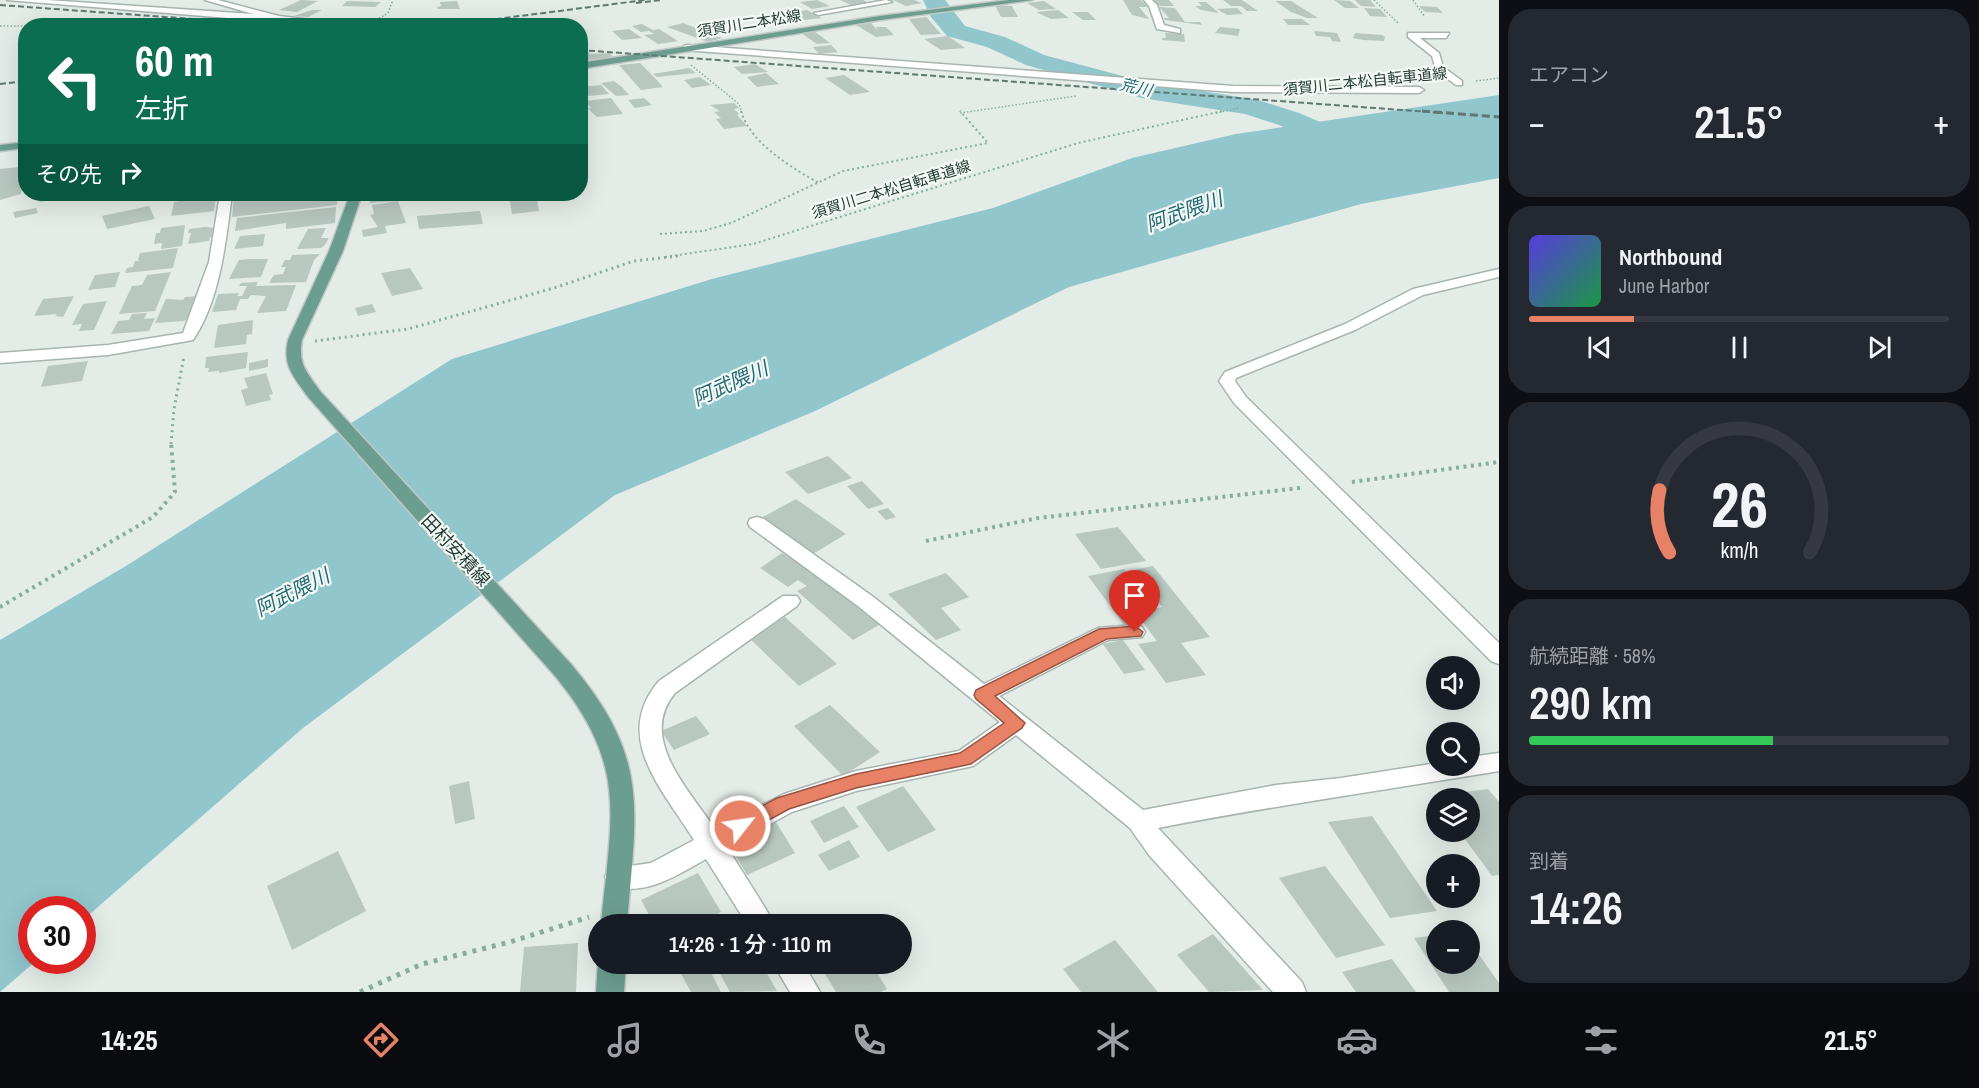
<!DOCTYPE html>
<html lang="ja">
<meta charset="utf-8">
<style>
:root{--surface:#171b24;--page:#242831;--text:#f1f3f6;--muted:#9ea1a6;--line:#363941;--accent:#e78267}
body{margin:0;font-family:"Archivo Narrow","Noto Sans JP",sans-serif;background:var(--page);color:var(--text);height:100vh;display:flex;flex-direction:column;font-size:22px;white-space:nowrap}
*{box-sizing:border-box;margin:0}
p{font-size:20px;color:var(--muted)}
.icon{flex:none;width:33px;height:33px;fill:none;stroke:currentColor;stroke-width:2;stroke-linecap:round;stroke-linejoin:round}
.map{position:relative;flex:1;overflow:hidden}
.panel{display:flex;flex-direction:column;gap:9px;padding:9px;background:#0d0f14;width:480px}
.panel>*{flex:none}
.top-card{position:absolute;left:18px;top:18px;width:570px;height:183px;border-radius:24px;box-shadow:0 6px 24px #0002;background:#0b6e4f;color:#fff;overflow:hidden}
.controls{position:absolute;left:1426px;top:656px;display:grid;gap:12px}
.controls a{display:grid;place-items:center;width:54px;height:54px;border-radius:50%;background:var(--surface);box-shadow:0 6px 24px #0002;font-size:30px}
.speed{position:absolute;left:18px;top:896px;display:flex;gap:12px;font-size:30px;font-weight:700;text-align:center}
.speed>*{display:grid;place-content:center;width:78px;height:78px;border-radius:50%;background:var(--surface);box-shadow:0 6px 24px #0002;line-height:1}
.speed .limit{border:9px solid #d22;background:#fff;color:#111}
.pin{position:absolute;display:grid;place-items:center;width:51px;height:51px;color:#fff;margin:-62px -26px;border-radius:50% 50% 50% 0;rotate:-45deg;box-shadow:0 0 6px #0007}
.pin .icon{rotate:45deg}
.me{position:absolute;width:66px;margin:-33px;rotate:60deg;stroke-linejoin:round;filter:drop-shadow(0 0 4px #0008)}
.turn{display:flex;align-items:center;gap:21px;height:126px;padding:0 18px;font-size:27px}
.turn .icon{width:78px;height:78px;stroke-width:2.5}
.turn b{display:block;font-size:42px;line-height:51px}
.then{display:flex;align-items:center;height:57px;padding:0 18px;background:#0003;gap:12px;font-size:22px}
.big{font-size:45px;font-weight:600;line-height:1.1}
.panel .tile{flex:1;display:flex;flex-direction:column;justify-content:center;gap:9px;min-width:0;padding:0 21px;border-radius:24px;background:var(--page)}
.panel .dial{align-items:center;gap:0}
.dial svg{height:156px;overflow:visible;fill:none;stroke:var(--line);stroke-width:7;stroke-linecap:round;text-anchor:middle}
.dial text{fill:var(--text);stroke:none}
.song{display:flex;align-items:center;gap:18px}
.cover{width:72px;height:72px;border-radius:9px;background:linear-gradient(135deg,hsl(250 70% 55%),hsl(140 70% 35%))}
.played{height:6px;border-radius:3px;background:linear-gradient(90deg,var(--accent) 25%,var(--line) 25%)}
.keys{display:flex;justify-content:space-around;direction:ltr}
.heat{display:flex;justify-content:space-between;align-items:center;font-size:33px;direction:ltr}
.charge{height:9px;border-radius:4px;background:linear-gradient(90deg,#34c759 58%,var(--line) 0)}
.trip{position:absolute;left:588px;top:914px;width:324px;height:60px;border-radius:30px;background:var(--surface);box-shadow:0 6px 24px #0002;font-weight:600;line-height:60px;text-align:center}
.tab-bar{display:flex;height:96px;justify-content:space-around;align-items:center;background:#090b0e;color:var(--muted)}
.tab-bar .icon{width:42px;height:42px}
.tab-bar .selected{color:var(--accent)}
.tab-bar b{font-size:27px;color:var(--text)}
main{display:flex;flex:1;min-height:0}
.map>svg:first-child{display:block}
.water{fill:#91c6cd}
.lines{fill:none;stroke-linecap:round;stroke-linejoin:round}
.river{fill:#91c6cd;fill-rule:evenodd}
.building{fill:#b9c7c1}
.minor-casing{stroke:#a7b4af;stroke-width:3}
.major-casing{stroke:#c2c8c6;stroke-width:3}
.path-far4{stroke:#87ada0;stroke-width:1.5;stroke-dasharray:1.5 2;stroke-linecap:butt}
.path-far3{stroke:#87ada0;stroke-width:2;stroke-dasharray:2 3;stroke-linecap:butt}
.path-far2{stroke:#87ada0;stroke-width:3;stroke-dasharray:2 4;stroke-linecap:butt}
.path-far1{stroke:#87ada0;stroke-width:4;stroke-dasharray:3 4.5;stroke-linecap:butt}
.path{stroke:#87ada0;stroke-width:5;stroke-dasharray:4 6;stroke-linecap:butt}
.minor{fill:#fff;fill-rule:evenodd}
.major{fill:#6c9e8f;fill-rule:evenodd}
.rail-far1{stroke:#5f7870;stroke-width:2;stroke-dasharray:6 3;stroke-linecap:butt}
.rail{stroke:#5f7870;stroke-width:3;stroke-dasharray:8 4;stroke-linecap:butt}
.route{fill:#e78267;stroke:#965443;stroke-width:1.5}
.labels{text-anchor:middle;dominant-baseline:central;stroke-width:4.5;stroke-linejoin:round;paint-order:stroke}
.far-street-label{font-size:15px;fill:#253c35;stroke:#f4f9f6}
.far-water-label{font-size:16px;font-style:italic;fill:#236974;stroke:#f4f9f6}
.street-label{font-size:18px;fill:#253c35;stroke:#f4f9f6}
.water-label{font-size:20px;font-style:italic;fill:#236974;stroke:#f4f9f6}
</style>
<main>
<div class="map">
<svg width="1499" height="992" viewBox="0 0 1499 992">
<rect width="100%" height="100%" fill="#e4ece8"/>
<path class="water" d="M 1499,95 L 1499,178 L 1361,204 L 1069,287 L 815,411 L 615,495 L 303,728 L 83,920 L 82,909 L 32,909 L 32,960 L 37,960 L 0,992 L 0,640 L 126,566 L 452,359 L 712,279 L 993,208 L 1132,158 L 1236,134 Z"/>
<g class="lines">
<path class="river" d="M 923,0 L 945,0 L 965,26 L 1005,37 L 1044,55 L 1145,82 L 1258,100 L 1299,113 L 1365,141 L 1369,148 L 1365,155 L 1354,157 L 1279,125 L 1245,114 L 1142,98 L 1026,65 L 987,47 L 947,36 L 931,17 Z"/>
</g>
<path class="building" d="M 301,0 L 318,1 L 297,12 L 279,10 Z
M 817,0 L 830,6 L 812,9 L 800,2 Z
M 840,0 L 863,0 L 869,3 L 851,5 Z
M 893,0 L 914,0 L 922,3 L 906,6 Z
M 1123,0 L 1141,0 L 1148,7 L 1139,7 L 1149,19 L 1132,15 Z
M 1153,0 L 1169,0 L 1174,6 L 1160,6 Z
M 1223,0 L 1242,0 L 1258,11 L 1247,11 L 1241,6 L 1231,6 Z
M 1334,0 L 1350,1 L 1359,8 L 1345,8 Z
M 1355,0 L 1370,0 L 1376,7 L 1361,6 Z
M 347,1 L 348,1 L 381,2 L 375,7 L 342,6 Z
M 457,1 L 460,9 L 438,9 L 437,7 L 441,6 L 440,2 Z
M 1044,1 L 1056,9 L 1039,10 L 1027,3 Z
M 1275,1 L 1291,1 L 1318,18 L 1307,18 L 1291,12 Z
M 1198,2 L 1206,2 L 1219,13 L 1201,10 L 1195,6 L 1202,6 Z
M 995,5 L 1012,6 L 1018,17 L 1001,17 Z
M 1419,6 L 1437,7 L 1443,13 L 1425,12 Z
M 1159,7 L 1175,8 L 1185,22 L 1200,22 L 1202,25 L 1165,20 L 1164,18 L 1169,18 Z
M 1237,8 L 1243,14 L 1227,15 L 1217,9 Z
M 1364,8 L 1380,9 L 1387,17 L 1370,16 Z
M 312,10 L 322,10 L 308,17 L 294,16 Z
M 807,10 L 822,18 L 804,20 L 790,13 Z
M 1058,10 L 1069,18 L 1051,19 L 1036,12 Z
M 1072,12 L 1088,12 L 1096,20 L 1083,20 Z
M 927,17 L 928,19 L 941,34 L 921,35 L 909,19 Z
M 1283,19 L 1302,19 L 1310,25 L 1288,25 Z
M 683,23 L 722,38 L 708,42 L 667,27 Z
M 871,23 L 878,31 L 876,27 L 886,27 L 894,35 L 876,37 L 856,25 Z
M 642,24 L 653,30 L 659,29 L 678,41 L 658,44 L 644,35 L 654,34 L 649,31 L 641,32 L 632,26 Z
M 1220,27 L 1240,29 L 1238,36 L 1215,33 Z
M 629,29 L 642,38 L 622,40 L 612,31 Z
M 1314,31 L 1337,33 L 1341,42 L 1332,41 L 1330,37 L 1316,36 Z
M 815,32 L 822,37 L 830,43 L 817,44 L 801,33 Z
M 1165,33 L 1184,34 L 1185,42 L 1162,40 L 1162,38 L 1166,38 Z
M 1355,33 L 1382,35 L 1385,37 L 1384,41 L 1363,40 L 1353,38 Z
M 948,36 L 965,48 L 941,50 L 924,39 Z
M 831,45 L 838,52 L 819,54 L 813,47 Z
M 587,51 L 590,54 L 609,53 L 614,57 L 586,60 L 580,56 L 580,52 Z
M 640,63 L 654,77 L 663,87 L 641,90 L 619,65 Z
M 755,64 L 768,72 L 742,74 L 734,67 Z
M 689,68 L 696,73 L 657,77 L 653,74 Z
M 766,73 L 779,84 L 757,87 L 747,77 Z
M 844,75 L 870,92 L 850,95 L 825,78 Z
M 700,77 L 711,85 L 692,88 L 684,80 Z
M 614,81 L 622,87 L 629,95 L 616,96 L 601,83 Z
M 601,85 L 609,94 L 589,96 L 580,87 Z
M 611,98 L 623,114 L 597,117 L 587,108 L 591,108 L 585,101 Z
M 644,98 L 652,105 L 635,108 L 628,100 Z
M 734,103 L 739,108 L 734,109 L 739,114 L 737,115 L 747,126 L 724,129 L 716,119 L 721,118 L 714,112 L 720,111 L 710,105 Z
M 19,167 L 24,168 L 21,194 L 0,200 L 0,169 Z
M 58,194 L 58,199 L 39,202 L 39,195 Z
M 69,194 L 114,194 L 114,195 L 79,200 L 72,199 Z
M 255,194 L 317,194 L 317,197 L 337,195 L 337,205 L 232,217 L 234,196 Z
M 370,194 L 398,194 L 398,201 L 370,203 Z
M 509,194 L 536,194 L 539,211 L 512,214 Z
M 208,196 L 216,197 L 214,211 L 171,216 L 174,202 Z
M 398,201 L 406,223 L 385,226 L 387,233 L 363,237 L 362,230 L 378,227 L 370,215 L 374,214 L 372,205 Z
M 149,206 L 155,219 L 107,229 L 102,216 Z
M 336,207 L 335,223 L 286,229 L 286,223 L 235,231 L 237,218 Z
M 36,208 L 38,213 L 15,218 L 13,212 Z
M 480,211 L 483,224 L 419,229 L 417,216 Z
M 185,225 L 182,246 L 161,249 L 162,243 L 154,244 L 156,233 L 160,233 L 161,228 Z
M 205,227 L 216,228 L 214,237 L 210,237 L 209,241 L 188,244 L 191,233 L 188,233 L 189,229 Z
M 326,228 L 321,238 L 329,238 L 325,245 L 321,248 L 297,249 L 308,229 Z
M 265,234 L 263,246 L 234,249 L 240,236 Z
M 178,248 L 173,268 L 125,273 L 127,268 L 133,267 L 135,261 L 140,261 L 138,260 L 140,253 Z
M 320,254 L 314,260 L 306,282 L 269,283 L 274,275 L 283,274 L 286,267 L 281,267 L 285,260 L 290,260 L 292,255 Z
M 249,259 L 268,259 L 261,277 L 229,279 L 239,260 Z
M 410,268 L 423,289 L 392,296 L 381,273 Z
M 120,272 L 115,287 L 88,290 L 95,275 Z
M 171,272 L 155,311 L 119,314 L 132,286 L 142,285 L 147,275 Z
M 258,282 L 256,286 L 296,285 L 286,311 L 257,313 L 266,296 L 251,295 L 248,299 L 240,299 L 236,310 L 212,312 L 218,294 L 239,293 L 237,296 L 242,296 L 247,286 L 239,286 L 241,283 Z
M 74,296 L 63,317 L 55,316 L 57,314 L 34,316 L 43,299 Z
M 199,296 L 188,318 L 184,321 L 155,323 L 166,299 L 183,300 L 185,297 Z
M 107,301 L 94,330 L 79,331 L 82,324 L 72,325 L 83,304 Z
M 372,304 L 376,312 L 358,316 L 355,308 Z
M 147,313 L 144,319 L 155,318 L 149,331 L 111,334 L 118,321 L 129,320 L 132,314 Z
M 253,320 L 252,334 L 247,335 L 246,344 L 214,348 L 218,325 Z
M 248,352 L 246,368 L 219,373 L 219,371 L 208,372 L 209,368 L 205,368 L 206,357 Z
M 268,359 L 268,367 L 249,371 L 249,363 Z
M 88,361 L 82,381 L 41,387 L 48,366 Z
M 266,373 L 273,394 L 269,395 L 271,400 L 246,406 L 241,390 L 248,388 L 244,378 Z
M 828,456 L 852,478 L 808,494 L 785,472 Z
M 862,481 L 884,504 L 868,509 L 847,486 Z
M 796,499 L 846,534 L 813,554 L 763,517 Z
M 888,508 L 896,517 L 886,520 L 877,511 Z
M 1118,527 L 1146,561 L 1101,569 L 1075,534 Z
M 782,553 L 823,578 L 879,625 L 853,640 L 797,591 L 807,586 L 798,580 L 788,587 L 760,568 Z
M 1153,566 L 1210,637 L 1181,643 L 1206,675 L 1166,683 L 1138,644 L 1157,641 L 1142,621 L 1124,625 L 1088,576 L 1124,569 L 1154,609 L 1162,607 L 1133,570 Z
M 946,573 L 969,597 L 941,608 L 961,630 L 936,640 L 888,594 Z
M 785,617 L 837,664 L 799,686 L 748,637 Z
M 1123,640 L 1145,670 L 1124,674 L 1103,644 Z
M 830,705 L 880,752 L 843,776 L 794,726 Z
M 696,716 L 710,734 L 674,750 L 661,731 Z
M 469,781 L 475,819 L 455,824 L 449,786 Z
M 903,786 L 936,830 L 888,852 L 856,807 Z
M 1488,789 L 1499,802 L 1499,875 L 1492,876 L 1459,831 L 1470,831 L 1470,798 L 1437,798 L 1437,802 L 1433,796 Z
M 844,806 L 859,827 L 824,843 L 810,821 Z
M 1372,816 L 1437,911 L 1390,918 L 1328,822 Z
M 776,822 L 795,853 L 747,875 L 728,843 Z
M 849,840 L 860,857 L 829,871 L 818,855 Z
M 338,851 L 366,911 L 292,950 L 267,886 Z
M 1325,866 L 1385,945 L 1336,958 L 1279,878 Z
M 698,873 L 721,912 L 698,924 L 654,924 L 641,900 Z
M 1213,934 L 1263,990 L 1209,992 L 1177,955 Z
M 1437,935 L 1437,963 L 1470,963 L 1470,942 L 1499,983 L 1499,992 L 1449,992 L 1414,938 Z
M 1115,940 L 1158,992 L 1081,992 L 1063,969 Z
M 578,943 L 576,992 L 520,992 L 524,947 Z
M 1392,959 L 1416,992 L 1356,992 L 1342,972 Z
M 675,963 L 706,963 L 721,992 L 691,992 Z
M 714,963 L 761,963 L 777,991 L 730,992 Z
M 847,963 L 871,963 L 887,989 L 881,992 L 836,992 L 825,974 Z"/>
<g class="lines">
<defs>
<path id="minor" d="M 7,0 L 47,0 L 253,14 L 205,0 L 218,0 L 279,16 L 362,26 L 328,26 Z
M 886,0 L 892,2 L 818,15 L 814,13 Z
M 1144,0 L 1152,0 L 1157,5 L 1164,25 L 1180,29 L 1180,33 L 1157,29 L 1149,6 Z
M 1408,33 L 1449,33 L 1446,38 L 1420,38 L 1439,53 L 1443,67 L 1462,81 L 1462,85 L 1456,85 L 1436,70 L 1432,56 L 1408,37 Z
M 687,45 L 1233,86 L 1419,87 L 1424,90 L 1419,93 L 1233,92 L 684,50 L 684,46 Z
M 220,194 L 232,194 C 226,241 220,301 193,340 L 108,355 L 0,363 L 0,353 L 108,345 L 183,333 L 209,262 Z
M 1499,269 L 1499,277 L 1423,295 L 1355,330 L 1236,378 L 1235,381 L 1246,397 L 1499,643 L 1499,664 L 1491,661 L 1234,403 L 1219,381 L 1225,372 L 1345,324 L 1413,289 Z
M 757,517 L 764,519 L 872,596 L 984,684 L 1098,628 L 1135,625 L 1142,627 L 1145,632 L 1142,637 L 1108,640 L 999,696 L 1143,810 L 1276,785 L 1341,778 L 1437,763 L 1437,765 L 1470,765 L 1470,757 L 1499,753 L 1499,771 C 1385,790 1271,806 1158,828 L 1302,982 L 1306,992 L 1273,992 L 1149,855 L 1130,828 L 1016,735 L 973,766 L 856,791 L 792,812 L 727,847 L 775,924 L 747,924 L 706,859 C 677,875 644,898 609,885 L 605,877 L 609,869 L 651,863 L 694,840 C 663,790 611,737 659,681 L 783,596 L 797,596 L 800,601 L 797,606 L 675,693 C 637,738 690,791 715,829 L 784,794 L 856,771 L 959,751 L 1000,722 L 858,606 L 750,527 L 748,523 L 750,519 Z
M 773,963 L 803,963 L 820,992 L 790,992 Z"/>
<path id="major" d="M 1009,0 L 1033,0 L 880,20 L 580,69 L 580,63 L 880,16 Z
M 26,142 L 26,148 L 0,151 L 0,145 Z
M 350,194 L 362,194 L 343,251 L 302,340 C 298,364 306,371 320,391 L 571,664 C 651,759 636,809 627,924 L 601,924 C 611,817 629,766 555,676 L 308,397 C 294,377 282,366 288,340 L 329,251 Z
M 598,962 L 626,963 L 624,992 L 596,992 Z"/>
</defs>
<use href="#minor" class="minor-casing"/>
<use href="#major" class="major-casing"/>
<path class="path-far4" d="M 1374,0 L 1399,24
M 1413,0 L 1425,17
M 373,22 L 388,13 L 393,0
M 0,26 L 26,26
M 77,26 L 91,23
M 691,65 L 739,104 L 742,113
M 1476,81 L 1499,78
M 960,113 L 1076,96
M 1216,113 L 1239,108"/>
<path class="path-far3" d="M 741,111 C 750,143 792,168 819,183
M 660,234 L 703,231 L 731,223 L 843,171 L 988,143 L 960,111
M 665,257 L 753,244 L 1078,143 L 1223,111"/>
<path class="path-far2" d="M 315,341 L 408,329 L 554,288 L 634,261 L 678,256
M 171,444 L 174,409 L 184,356"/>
<path class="path-far1" d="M 1352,482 L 1499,462
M 926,541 L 1038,518 L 1300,488
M 0,607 L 153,517 L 175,492 L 171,442"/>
<path class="path" d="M 360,992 L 422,964 L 510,942 L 589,917"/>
<use href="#minor" class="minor"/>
<use href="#major" class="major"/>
<path class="rail-far1" d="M 636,3 L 661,0
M 0,5 L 290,26
M 425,26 L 449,23
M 442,26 L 645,0
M 580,50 L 1443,113
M 0,84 L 26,81"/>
<path class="rail" d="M 1422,111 L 1499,117"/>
</g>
<path class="route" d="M 1135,626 L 1143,632 L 1141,636 L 1107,639 L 995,696 L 1025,723 L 1022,728 L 971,764 L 856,788 L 789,809 L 747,832 L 740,834 L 734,832 L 731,826 L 734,821 L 777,798 L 856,774 L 960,753 L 1004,723 L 976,699 L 974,695 L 976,690 L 1099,629 Z"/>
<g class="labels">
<g class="far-street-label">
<text transform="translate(749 23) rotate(-9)">須賀川二本松線</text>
<text transform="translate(1365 81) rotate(-6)">須賀川二本松自転車道線</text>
<text transform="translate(891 189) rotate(-17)">須賀川二本松自転車道線</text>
</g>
<g class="far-water-label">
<text transform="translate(1136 87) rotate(13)">荒川</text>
</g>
<g class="street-label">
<text transform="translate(456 550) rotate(47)">田村安積線</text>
</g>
<g class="water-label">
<text transform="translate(1184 211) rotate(-20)">阿武隈川</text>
<text transform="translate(730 383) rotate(-24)">阿武隈川</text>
<text transform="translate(292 592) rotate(-27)">阿武隈川</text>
</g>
</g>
</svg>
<div class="controls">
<a><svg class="icon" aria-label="sound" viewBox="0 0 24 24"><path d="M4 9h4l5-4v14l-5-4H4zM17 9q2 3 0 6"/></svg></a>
<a><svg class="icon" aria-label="search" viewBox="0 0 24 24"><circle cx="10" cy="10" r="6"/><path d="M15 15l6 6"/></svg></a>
<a><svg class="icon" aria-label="layers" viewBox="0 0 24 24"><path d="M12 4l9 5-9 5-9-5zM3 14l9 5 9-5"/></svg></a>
<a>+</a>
<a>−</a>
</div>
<div class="speed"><div class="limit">30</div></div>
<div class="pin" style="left:1135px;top:632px;background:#d93025"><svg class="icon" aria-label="arrive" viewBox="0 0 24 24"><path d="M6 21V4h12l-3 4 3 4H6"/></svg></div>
<svg class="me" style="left:740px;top:826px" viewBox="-20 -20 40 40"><circle r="17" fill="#e78267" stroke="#fff" stroke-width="3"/><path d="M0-11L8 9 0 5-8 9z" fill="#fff"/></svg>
<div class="trip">14:26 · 1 分 · 110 m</div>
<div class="top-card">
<div class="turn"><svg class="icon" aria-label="left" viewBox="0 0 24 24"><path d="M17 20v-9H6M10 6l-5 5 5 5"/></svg><div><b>60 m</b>左折</div></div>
<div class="then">その先<svg class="icon" aria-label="right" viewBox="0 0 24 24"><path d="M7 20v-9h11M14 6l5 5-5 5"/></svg></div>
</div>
</div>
<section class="panel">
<div class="tile"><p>エアコン</p>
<div class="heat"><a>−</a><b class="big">21.5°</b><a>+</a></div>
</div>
<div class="tile">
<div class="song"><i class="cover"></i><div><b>Northbound</b><p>June Harbor</p></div></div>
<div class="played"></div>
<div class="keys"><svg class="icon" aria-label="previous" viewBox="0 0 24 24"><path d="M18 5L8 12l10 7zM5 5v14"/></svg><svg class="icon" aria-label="pause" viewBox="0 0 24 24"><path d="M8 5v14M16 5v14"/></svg><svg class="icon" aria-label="next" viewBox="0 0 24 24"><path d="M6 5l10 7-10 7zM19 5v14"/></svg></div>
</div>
<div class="tile dial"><svg viewBox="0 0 100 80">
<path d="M14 69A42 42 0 1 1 86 69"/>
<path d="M14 69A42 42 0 0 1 9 37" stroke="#e78267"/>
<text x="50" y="56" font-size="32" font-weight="700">26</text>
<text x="50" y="72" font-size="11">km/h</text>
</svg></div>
<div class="tile"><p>航続距離 · 58%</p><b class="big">290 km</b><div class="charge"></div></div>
<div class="tile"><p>到着</p><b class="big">14:26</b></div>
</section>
</main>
<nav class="tab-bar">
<b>14:25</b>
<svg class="icon selected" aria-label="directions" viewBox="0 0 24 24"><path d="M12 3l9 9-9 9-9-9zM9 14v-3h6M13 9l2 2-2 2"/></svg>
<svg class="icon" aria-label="music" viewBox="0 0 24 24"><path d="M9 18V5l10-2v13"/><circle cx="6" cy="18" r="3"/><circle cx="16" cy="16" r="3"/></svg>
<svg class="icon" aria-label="phone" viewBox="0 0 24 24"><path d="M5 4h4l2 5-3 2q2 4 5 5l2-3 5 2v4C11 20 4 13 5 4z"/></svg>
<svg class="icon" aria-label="climate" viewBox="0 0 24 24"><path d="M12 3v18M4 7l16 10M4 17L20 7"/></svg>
<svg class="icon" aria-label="car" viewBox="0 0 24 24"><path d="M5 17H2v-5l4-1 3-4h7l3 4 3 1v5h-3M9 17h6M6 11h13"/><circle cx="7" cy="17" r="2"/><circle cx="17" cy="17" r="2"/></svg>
<svg class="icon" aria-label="filters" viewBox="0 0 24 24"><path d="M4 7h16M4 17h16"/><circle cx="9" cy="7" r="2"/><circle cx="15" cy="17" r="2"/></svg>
<b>21.5°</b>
</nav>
